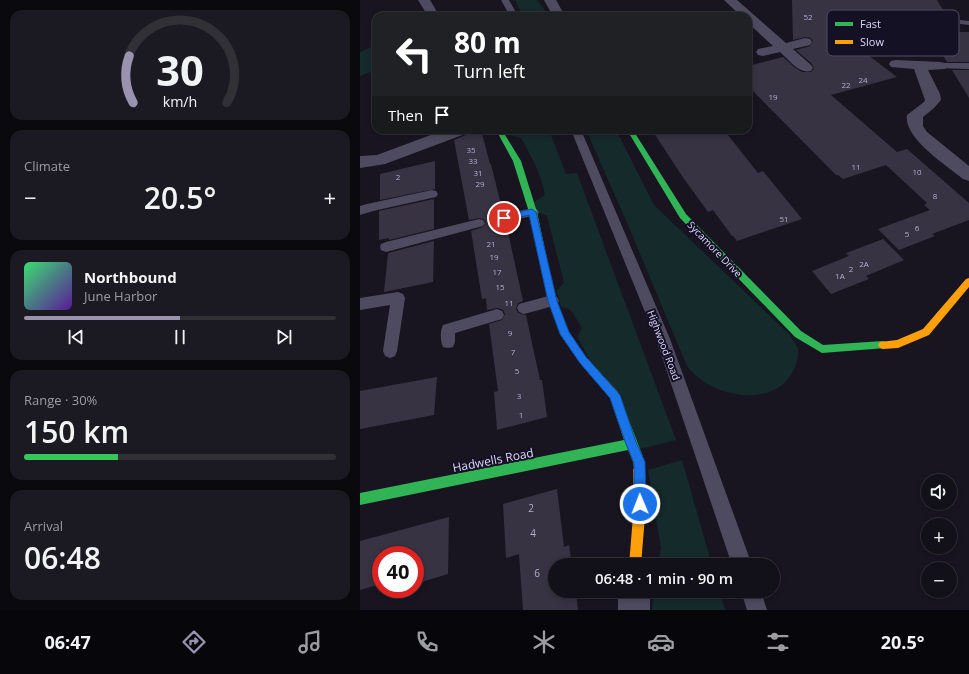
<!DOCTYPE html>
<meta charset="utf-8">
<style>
:root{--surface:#121018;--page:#1b1921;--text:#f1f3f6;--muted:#9c9da2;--line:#313037;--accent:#9993af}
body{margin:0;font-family:"Open Sans",sans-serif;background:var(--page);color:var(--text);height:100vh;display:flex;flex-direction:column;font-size:15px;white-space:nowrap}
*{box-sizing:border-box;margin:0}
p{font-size:13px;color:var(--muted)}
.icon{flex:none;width:22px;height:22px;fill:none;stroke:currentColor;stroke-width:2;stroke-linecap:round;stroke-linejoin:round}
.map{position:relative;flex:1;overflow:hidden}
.side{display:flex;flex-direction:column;gap:10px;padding:10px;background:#0a090d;width:360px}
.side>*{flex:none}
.top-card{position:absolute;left:12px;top:12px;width:380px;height:122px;border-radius:12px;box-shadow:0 2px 6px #0003,0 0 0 1px var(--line);background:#202124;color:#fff;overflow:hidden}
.tools{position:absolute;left:561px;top:474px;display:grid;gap:8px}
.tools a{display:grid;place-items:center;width:36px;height:36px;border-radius:50%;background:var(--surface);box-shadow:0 2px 6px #0003,0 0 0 1px var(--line);font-size:20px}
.speed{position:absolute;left:12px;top:546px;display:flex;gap:8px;font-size:20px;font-weight:700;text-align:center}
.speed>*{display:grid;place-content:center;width:52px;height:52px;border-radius:50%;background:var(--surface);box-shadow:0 2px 6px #0003,0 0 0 1px var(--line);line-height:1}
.speed .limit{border:6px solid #d22;background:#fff;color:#111}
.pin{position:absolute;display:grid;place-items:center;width:34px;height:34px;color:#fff;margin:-17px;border:2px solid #fff;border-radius:50%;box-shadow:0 1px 4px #0007}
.me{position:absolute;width:44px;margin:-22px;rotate:359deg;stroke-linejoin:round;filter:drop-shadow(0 0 3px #0008)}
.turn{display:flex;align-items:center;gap:14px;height:84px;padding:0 16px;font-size:18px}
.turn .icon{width:52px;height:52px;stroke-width:2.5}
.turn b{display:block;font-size:28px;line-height:34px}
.then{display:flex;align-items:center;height:38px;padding:0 16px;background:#0003;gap:8px;font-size:15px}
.big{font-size:30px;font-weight:600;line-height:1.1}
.side .widget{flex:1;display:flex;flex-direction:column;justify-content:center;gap:6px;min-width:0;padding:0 14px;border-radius:12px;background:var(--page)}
.side .dial{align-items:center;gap:0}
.dial svg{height:104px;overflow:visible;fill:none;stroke:var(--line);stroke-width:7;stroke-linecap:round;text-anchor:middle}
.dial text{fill:var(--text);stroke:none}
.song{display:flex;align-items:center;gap:12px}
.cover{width:48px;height:48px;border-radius:6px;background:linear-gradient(135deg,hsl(140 70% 55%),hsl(270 70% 35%))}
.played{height:4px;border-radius:2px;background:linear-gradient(90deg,var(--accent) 50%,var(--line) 50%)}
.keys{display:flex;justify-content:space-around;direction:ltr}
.heat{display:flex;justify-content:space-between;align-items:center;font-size:22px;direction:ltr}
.charge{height:6px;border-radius:3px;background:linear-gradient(90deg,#34c759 30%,var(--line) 0)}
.trip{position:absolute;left:188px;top:558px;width:232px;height:40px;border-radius:20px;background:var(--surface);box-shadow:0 2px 6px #0003,0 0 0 1px var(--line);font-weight:600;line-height:40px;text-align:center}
.tabs{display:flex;height:64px;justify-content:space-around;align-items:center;background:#07060a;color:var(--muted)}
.tabs .icon{width:28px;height:28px}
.tabs .current{color:var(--accent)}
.tabs b{font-size:18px;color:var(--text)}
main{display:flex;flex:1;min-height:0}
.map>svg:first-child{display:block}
.green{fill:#152a2b}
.building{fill:#373342}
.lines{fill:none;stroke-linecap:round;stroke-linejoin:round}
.lane{fill:#4e4b60;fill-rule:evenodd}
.street{fill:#4e4b60;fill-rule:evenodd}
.fast{fill:#30b455;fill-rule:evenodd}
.slow{fill:#ff9f0a;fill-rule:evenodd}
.route{fill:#1a73e8;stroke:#114b97}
.labels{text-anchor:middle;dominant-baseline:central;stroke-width:4;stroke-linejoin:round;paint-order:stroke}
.number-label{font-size:8px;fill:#b4aece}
.street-label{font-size:10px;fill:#ded7fc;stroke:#151124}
.near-number-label{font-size:10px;fill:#b4aece}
.near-street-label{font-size:12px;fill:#ded7fc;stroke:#151124}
.key{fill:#151124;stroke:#514c65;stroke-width:1}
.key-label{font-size:11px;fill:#ded7fc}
</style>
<main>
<section class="side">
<div class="widget dial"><svg viewBox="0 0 100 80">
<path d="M14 69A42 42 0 1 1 86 69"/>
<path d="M14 69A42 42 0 0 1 11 33" stroke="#9993af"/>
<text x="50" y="56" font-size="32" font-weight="700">30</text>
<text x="50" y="72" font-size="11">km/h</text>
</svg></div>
<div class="widget"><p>Climate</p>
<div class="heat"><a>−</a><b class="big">20.5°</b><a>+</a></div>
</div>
<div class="widget">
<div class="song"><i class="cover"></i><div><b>Northbound</b><p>June Harbor</p></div></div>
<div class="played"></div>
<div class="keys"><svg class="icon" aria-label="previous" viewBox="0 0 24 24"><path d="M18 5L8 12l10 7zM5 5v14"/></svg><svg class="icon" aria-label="pause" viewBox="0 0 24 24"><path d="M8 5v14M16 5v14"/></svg><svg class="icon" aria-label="next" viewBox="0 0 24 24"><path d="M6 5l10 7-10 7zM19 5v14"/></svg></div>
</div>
<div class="widget"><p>Range · 30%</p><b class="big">150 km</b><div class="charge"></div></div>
<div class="widget"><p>Arrival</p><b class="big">06:48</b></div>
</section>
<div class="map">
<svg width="609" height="610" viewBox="0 0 609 610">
<rect width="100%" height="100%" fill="#181520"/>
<path class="green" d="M 155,0 L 177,0 L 189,16 L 163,16 Z
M 16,45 L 16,70 L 0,76 L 0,52 Z
M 148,130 L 189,130 L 206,174 L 217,173 L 316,440 L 280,449 L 217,337 L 222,328 L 211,310 L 201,307 L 197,291 L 204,282 L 187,216 L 177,212 L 174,202 L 185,195 C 181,174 172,157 161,138 L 150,135 Z
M 226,130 L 256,130 L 294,205 L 430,335 C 432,340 436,344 438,349 C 439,354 437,362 435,367 C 418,411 350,398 327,366 L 268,225 Z
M 322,460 L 352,565 L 298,565 L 301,548 L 288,470 Z
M 294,591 L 359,591 L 365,610 L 292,610 Z"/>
<path class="building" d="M 432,0 L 577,0 L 596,32 L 609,32 L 609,62 L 587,62 L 575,42 L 487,39 L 537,77 L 471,95 L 537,152 L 547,149 L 609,203 L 609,220 L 572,234 L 575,236 L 539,250 L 518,229 L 570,210 L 564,205 L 567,203 L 526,165 L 483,179 L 478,175 L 476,175 L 388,86 L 388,66 L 423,57 L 434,67 L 442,72 L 451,72 L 454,69 L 452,64 L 436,50 L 450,46 L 453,41 L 450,38 L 445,37 L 433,40 Z
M 592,70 L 609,70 L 609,98 Z
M 108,130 L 121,130 L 130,164 L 131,164 L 143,213 L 139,214 L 137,219 L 140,222 L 146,223 L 163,301 L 158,303 L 156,309 L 158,313 L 166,315 L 180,380 L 182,380 L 187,417 L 137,430 L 134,392 L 138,391 L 129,324 L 142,320 L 145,314 L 143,310 L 138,308 L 127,310 L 126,298 L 122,299 L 111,231 L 123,227 L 126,222 L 123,219 L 119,218 L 109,220 L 94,140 L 106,135 Z
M 292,130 L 364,130 L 398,173 L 403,171 L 442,219 L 377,241 L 373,236 L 372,236 L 353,210 L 348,212 L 322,176 Z
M 75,161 L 75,189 L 20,200 L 20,174 Z
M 74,199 L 74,229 L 29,240 L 29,238 L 19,240 L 19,211 Z
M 523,239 L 544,260 L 506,276 L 509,279 L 471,294 L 452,271 L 489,256 L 486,253 Z
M 74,241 L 73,282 L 24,292 L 28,253 Z
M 77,377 L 74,415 L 0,429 L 0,391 Z
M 197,489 L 204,547 L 209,545 L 212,565 L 195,565 L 195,591 L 216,591 L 218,610 L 163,610 L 159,554 L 146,558 L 143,504 Z
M 89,517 L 88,574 L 55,584 L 55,555 L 21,555 L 21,584 L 0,590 L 0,541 Z"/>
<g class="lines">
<path class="lane" d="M 141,0 L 149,0 L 158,16 L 150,16 Z
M 600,20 L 609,21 L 609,25 L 600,24 Z
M 580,63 L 609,63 L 609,69 L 577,68 L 575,66 Z
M 211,130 L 221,130 L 310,339 L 392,565 L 372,565 L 296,339 Z
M 72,190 L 76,191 L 78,194 L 76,197 L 13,211 L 0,215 L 0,206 L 7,204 Z
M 173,208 L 177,209 L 179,212 L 177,215 L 144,222 L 140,221 L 138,218 L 140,215 L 144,214 Z
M 119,219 L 123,220 L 125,223 L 123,226 L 26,252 L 21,250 L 20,247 L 21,244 L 26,242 Z
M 38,292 L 43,294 L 45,298 L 37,351 L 35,356 L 30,358 L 25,356 L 23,351 L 30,305 L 0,310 L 0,298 Z
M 192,295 L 197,297 L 199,301 L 197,305 L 164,314 L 159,312 L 157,308 L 159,304 Z
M 137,309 L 142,311 L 144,315 L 142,319 L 95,333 L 95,342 L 93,347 L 88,348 L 83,347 C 80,340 80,331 83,325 Z
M 381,591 L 401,591 L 407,610 L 387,610 Z"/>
<path class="street" d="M 58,0 L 70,0 L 76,10 L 74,13 L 66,13 Z
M 184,0 L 196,0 L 205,16 L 193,16 Z
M 364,0 L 377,0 L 426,43 L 445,38 L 450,39 L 452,42 L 450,45 L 433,49 L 451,65 L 453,68 L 451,71 C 439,74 429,60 420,52 L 403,56 L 398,55 L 396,52 L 398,49 L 413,46 L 388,23 L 388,16 L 381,16 Z
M 536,60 L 580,62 L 585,63 L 587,66 L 585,69 L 568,70 L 580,94 L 581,100 L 574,108 L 563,117 L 563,126 L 567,132 L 609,166 L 609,181 L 603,179 C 586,165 543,138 547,115 L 564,102 L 565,100 L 554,69 L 531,67 L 529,64 L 531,61 Z
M 84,130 L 107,130 L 105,134 L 25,164 L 0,168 L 0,156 L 17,155 Z
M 258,591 L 290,591 L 290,610 L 258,610 Z"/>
<path class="fast" d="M 136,130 L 142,130 L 161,161 L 177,212 L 196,301 L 209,332 L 226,357 L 258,392 L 285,462 L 283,474 L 279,476 L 275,474 L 273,462 L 268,450 L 0,505 L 0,493 L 264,440 L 250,398 L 220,363 L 200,334 L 188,301 L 169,212 L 153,161 Z
M 267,130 L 273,130 L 326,214 L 441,331 L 463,345 L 523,341 L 526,342 L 528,345 L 526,348 L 462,353 L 435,337 L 320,218 Z"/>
<path class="slow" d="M 609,278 L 609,287 L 569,335 L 538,348 L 523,349 L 520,348 L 518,345 L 520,342 L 537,340 L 563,329 L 606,279 Z
M 279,464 L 283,466 L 285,470 L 286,504 L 281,565 L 269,565 L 274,504 L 273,470 L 275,466 Z"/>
</g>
<path class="route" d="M 172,209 L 176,212 L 197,301 L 209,332 L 226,357 L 260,395 L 276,442 L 285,462 L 286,504 L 284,509 L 280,510 L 276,509 L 274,504 L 274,463 L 266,444 L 250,398 L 220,363 L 200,334 L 188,301 L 169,215 L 144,221 L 140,218 L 144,215 Z"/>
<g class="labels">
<g class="number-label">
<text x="448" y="16">52</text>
<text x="503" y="79">24</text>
<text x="486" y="84">22</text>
<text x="413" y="96">19</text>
<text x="111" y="149">35</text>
<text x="113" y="160">33</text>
<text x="496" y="166">11</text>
<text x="557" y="171">10</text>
<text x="118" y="172">31</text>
<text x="38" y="176">2</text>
<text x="120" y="183">29</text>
<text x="575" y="195">8</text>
<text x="424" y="218">51</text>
<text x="557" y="227">6</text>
<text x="547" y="233">5</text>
<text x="131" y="243">21</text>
<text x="134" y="256">19</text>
<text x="504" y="263">2A</text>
<text x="491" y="268">2</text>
<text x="137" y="271">17</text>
<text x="480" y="275">1A</text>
<text x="140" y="286">15</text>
<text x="149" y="302">11</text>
<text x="150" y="332">9</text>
<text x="153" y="351">7</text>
<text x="157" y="370">5</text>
<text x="159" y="395">3</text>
<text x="161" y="414">1</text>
</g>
<g class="street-label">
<text transform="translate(355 249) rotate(46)">Sycamore Drive</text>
<text transform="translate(304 345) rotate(69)">Highwood Road</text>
</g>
<g class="near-number-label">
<text x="171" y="508">2</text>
<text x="173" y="533">4</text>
<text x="177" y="573">6</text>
</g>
<g class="near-street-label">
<text transform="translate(133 460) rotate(-11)">Hadwells Road</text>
</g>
</g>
<rect x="467" y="10" width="132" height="46" rx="6" class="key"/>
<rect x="475" y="22" width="18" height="4" fill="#30b455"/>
<rect x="475" y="40" width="18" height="4" fill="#ff9f0a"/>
<g class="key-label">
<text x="500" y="28">Fast</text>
<text x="500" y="46">Slow</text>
</g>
</svg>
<div class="tools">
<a><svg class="icon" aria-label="sound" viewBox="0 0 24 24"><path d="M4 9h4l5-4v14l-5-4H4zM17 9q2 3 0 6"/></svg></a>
<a>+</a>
<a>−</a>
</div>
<div class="speed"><div class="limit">40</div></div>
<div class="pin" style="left:144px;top:218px;background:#d93025"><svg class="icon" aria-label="arrive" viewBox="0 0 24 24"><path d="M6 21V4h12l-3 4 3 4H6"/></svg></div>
<svg class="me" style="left:280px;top:504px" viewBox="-20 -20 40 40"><circle r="17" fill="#1a73e8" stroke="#fff" stroke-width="3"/><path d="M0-11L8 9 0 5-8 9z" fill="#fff"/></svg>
<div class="trip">06:48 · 1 min · 90 m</div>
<div class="top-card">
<div class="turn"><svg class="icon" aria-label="left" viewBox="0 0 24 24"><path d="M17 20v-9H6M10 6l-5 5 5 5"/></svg><div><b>80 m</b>Turn left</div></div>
<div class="then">Then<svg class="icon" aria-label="arrive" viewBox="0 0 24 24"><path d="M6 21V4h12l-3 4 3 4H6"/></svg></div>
</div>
</div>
</main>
<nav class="tabs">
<b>06:47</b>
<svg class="icon current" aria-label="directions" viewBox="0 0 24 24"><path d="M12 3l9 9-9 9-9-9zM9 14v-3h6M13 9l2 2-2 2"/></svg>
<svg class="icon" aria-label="music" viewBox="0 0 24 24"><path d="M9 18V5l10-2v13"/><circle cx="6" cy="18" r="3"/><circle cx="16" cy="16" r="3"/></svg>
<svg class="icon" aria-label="phone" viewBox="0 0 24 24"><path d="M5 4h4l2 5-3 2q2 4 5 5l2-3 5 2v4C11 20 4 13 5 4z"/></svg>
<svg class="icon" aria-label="climate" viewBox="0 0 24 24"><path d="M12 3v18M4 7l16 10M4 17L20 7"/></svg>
<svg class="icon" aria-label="car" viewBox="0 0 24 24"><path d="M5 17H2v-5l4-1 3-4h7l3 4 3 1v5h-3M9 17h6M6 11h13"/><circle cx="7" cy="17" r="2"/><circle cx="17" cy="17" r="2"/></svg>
<svg class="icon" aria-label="filters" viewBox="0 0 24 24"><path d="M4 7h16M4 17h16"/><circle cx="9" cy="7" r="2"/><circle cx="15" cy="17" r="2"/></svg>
<b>20.5°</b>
</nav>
